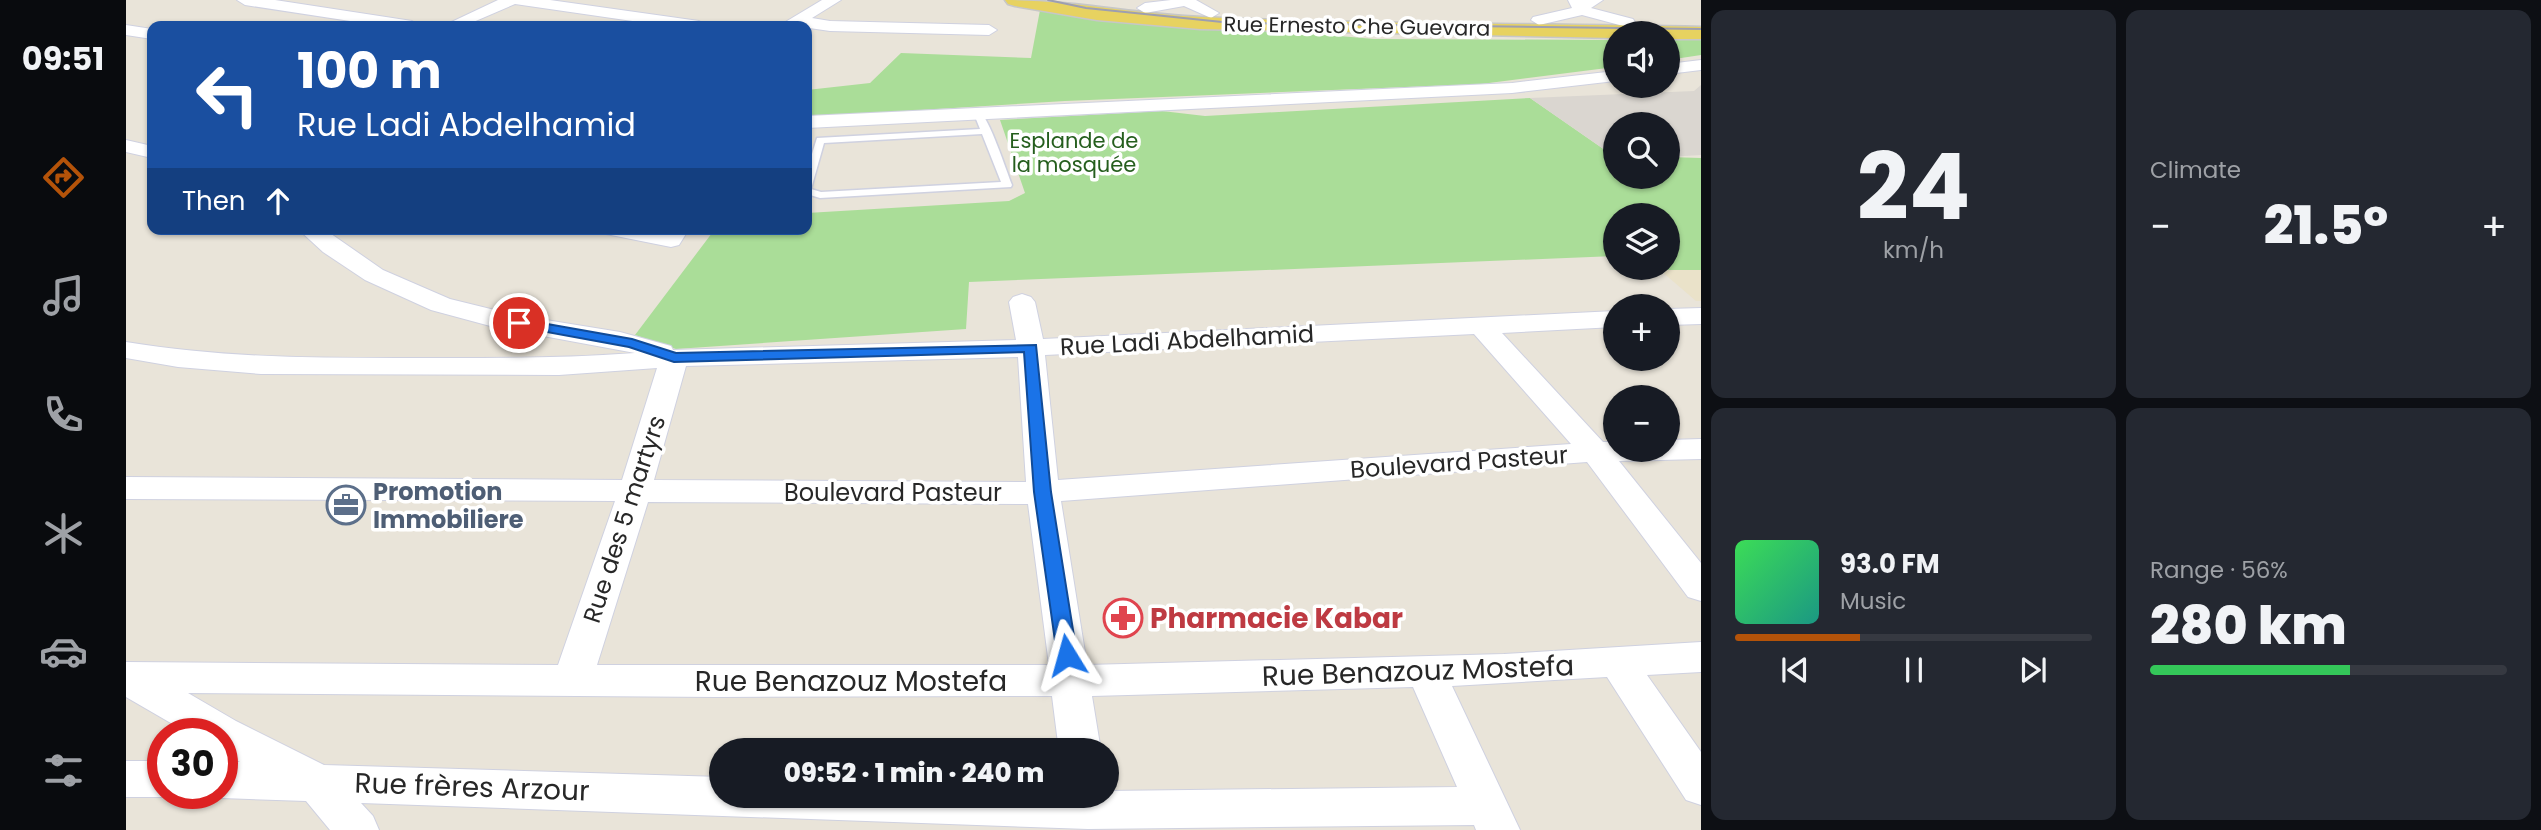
<!DOCTYPE html>
<meta charset="utf-8">
<style>
:root{--surface:#171b24;--page:#242831;--text:#f1f3f6;--muted:#9ea1a6;--line:#363941;--accent:#b45309}
body{margin:0;font-family:Poppins,sans-serif;background:var(--page);color:var(--text);height:100vh;display:flex;flex-direction:column;font-size:26px;white-space:nowrap}
*{box-sizing:border-box;margin:0}
p{font-size:23px;color:var(--muted)}
.icon{flex:none;width:38px;height:38px;fill:none;stroke:currentColor;stroke-width:2;stroke-linecap:round;stroke-linejoin:round}
.map{position:relative;flex:1;overflow:hidden}
.side{display:flex;flex-direction:column;gap:10px;padding:10px;background:#0d0f14;width:840px}
.side>*{flex:none}
.top-card{position:absolute;left:21px;top:21px;width:665px;height:214px;border-radius:14px;box-shadow:0 2px 5px #0004;background:#1a4fa0;color:#fff;overflow:hidden}
.tools{position:absolute;left:1477px;top:21px;display:grid;gap:14px}
.tools a{display:grid;place-items:center;width:77px;height:77px;border-radius:50%;background:var(--surface);box-shadow:0 2px 5px #0004;font-size:35px}
.speed{position:absolute;left:21px;top:718px;display:flex;gap:14px;font-size:35px;font-weight:700;text-align:center}
.speed>*{display:grid;place-content:center;width:91px;height:91px;border-radius:50%;background:var(--surface);box-shadow:0 2px 5px #0004;line-height:1}
.speed .limit{border:10px solid #d22;background:#fff;color:#111}
.pin{position:absolute;display:grid;place-items:center;width:60px;height:60px;color:#fff;margin:-30px;border:4px solid #fff;border-radius:50%;box-shadow:0 2px 7px #0007}
.me{position:absolute;width:77px;margin:-38px;rotate:352deg;stroke-linejoin:round;filter:drop-shadow(0 0 5px #0008)}
.turn{display:flex;align-items:center;gap:24px;height:147px;padding:0 35px;font-size:32px}
.turn .icon{width:91px;height:91px;stroke-width:2.5}
.turn b{display:block;font-size:49px;line-height:60px}
.then{display:flex;align-items:center;height:66px;padding:0 35px;background:#0003;gap:14px;font-size:26px}
.big{font-size:52px;font-weight:800;line-height:1.1}
.side .card{flex:1;display:flex;flex-direction:column;justify-content:center;gap:10px;min-width:0;padding:0 24px;border-radius:14px;background:var(--page)}
.side .dial{align-items:center;gap:0}
.dial b{font-size:91px;line-height:1}
.song{display:flex;align-items:center;gap:21px}
.cover{width:84px;height:84px;border-radius:10px;background:linear-gradient(135deg,hsl(130 70% 55%),hsl(170 70% 35%))}
.played{height:7px;border-radius:4px;background:linear-gradient(90deg,var(--accent) 35%,var(--line) 35%)}
.keys{display:flex;justify-content:space-around;direction:ltr}
.heat{display:flex;justify-content:space-between;align-items:center;font-size:38px;direction:ltr}
.charge{height:10px;border-radius:5px;background:linear-gradient(90deg,#34c759 56%,var(--line) 0)}
.side .tiles{flex:1;display:grid;gap:10px;grid-template-columns:repeat(2,1fr)}
.trip{position:absolute;left:583px;top:738px;width:410px;height:70px;border-radius:35px;background:var(--surface);box-shadow:0 2px 5px #0004;font-weight:800;line-height:70px;text-align:center}
main{display:flex;flex:1;min-height:0}
.dock{display:flex;flex-direction:column;width:126px;justify-content:space-around;align-items:center;background:#090b0e;color:var(--muted)}
.dock .icon{width:49px;height:49px}
.dock .active{color:var(--accent)}
.dock b{font-size:32px;color:var(--text)}
.map>svg:first-child{display:block}
.education{fill:#eae2c9}
.green{fill:#aadd98}
.plaza{fill:#dad6d0}
.lines{fill:none;stroke-linecap:round;stroke-linejoin:round}
.lane-casing{stroke:#cfd1e0;stroke-width:3}
.street-casing{stroke:#cfd1e0;stroke-width:2}
.primary-casing{stroke:#c7c7c7;stroke-width:3}
.lane{fill:#fff;fill-rule:evenodd}
.street{fill:#fff;fill-rule:evenodd}
.primary{fill:#e7d260;fill-rule:evenodd}
.tram{stroke:#9d9eb1;stroke-width:2}
.route{fill:#1a73e8;stroke:#114b97;stroke-width:2}
.labels{text-anchor:middle;dominant-baseline:central;stroke-width:7;stroke-linejoin:round;paint-order:stroke}
.far-street-label{font-size:21px;fill:#272727;stroke:#fff}
.far-park-label{font-size:21px;fill:#255e1d;stroke:#fff}
.street-label{font-size:24px;fill:#272727;stroke:#fff}
.service-label{font-size:24px;font-weight:bold;fill:#4e5e75;stroke:#fff;text-anchor:start}
.near-health-label{font-size:28px;font-weight:bold;fill:#be3a42;stroke:#fff;text-anchor:start}
.near-street-label{font-size:28px;fill:#272727;stroke:#fff}
</style>
<main>
<nav class="dock">
<b>09:51</b>
<svg class="icon active" aria-label="directions" viewBox="0 0 24 24"><path d="M12 3l9 9-9 9-9-9zM9 14v-3h6M13 9l2 2-2 2"/></svg>
<svg class="icon" aria-label="music" viewBox="0 0 24 24"><path d="M9 18V5l10-2v13"/><circle cx="6" cy="18" r="3"/><circle cx="16" cy="16" r="3"/></svg>
<svg class="icon" aria-label="phone" viewBox="0 0 24 24"><path d="M5 4h4l2 5-3 2q2 4 5 5l2-3 5 2v4C11 20 4 13 5 4z"/></svg>
<svg class="icon" aria-label="climate" viewBox="0 0 24 24"><path d="M12 3v18M4 7l16 10M4 17L20 7"/></svg>
<svg class="icon" aria-label="car" viewBox="0 0 24 24"><path d="M5 17H2v-5l4-1 3-4h7l3 4 3 1v5h-3M9 17h6M6 11h13"/><circle cx="7" cy="17" r="2"/><circle cx="17" cy="17" r="2"/></svg>
<svg class="icon" aria-label="filters" viewBox="0 0 24 24"><path d="M4 7h16M4 17h16"/><circle cx="9" cy="7" r="2"/><circle cx="15" cy="17" r="2"/></svg>
</nav>
<div class="map">
<svg width="1575" height="830" viewBox="0 0 1575 830">
<rect width="100%" height="100%" fill="#e9e4d9"/>
<path class="education" d="M 1534,270 L 1575,270 L 1575,301 L 1570,301 Z"/>
<path class="green" d="M 914,10 L 1248,39 L 1489,40 L 1489,67 L 1355,84 L 939,101 L 681,117 L 681,90 L 744,83 L 775,53 L 905,58 Z
M 1542,40 L 1575,40 L 1575,55 L 1542,60 Z
M 1404,98 L 1489,157 L 1489,177 L 1542,177 L 1542,157 L 1575,158 L 1575,270 L 1534,270 L 1531,268 L 1542,268 L 1542,215 L 1489,215 L 1489,256 L 843,282 L 840,329 L 550,349 L 509,335 L 586,233 L 603,229 L 681,229 L 681,213 L 883,201 L 899,193 L 874,120 L 1036,111 L 1079,116 Z"/>
<path class="plaza" d="M 1575,85 L 1575,155 L 1542,157 L 1542,124 L 1489,124 L 1489,157 L 1404,98 L 1568,91 Z"/>
<g class="lines">
<defs>
<path id="lane" d="M 853,111 C 863,117 880,170 886,185 L 885,187 L 694,198 L 681,194 L 681,170 L 691,138 L 854,129 L 848,114 ZM 856,134 L 875,182 L 695,192 L 685,189 L 698,143 Z"/>
<path id="street" d="M 111,0 L 149,0 L 286,21 L 294,26 L 257,26 L 119,5 Z
M 372,0 L 424,0 L 573,21 L 581,26 L 541,26 L 389,4 L 338,26 L 317,26 Z
M 696,0 L 715,0 L 686,18 L 704,21 L 863,25 L 871,30 L 863,35 L 704,31 L 656,24 Z
M 1045,0 L 1070,0 L 1093,13 L 1085,18 L 1058,6 L 1019,13 L 1011,8 L 1019,3 Z
M 1442,0 L 1477,0 L 1465,8 L 1507,19 L 1509,22 L 1501,27 L 1456,15 L 1413,25 L 1405,20 L 1407,17 L 1446,8 Z
M 0,25 L 26,29 L 26,39 L 0,35 Z
M 1575,60 L 1575,70 L 1542,74 L 1542,64 Z
M 1489,71 L 1489,81 L 1386,93 L 681,128 L 681,116 L 1386,83 Z
M 0,140 L 26,146 L 26,158 L 0,152 Z
M 172,229 L 198,229 L 257,270 L 324,299 L 389,315 L 494,332 L 545,346 L 547,350 L 890,340 L 883,302 L 887,297 L 896,294 L 905,297 L 909,302 L 917,339 L 1489,311 L 1489,327 L 1376,333 L 1477,442 L 1489,442 L 1489,450 L 1542,450 L 1542,440 L 1575,439 L 1575,459 L 1493,461 L 1575,563 L 1575,601 L 1562,597 L 1461,462 L 935,501 L 961,665 L 1378,654 L 1575,642 L 1575,672 L 1521,675 L 1575,752 L 1575,805 L 1560,800 L 1481,677 L 1326,686 L 1394,830 L 1350,830 L 1348,825 L 962,829 L 235,803 L 247,816 L 253,830 L 204,830 L 180,801 L 96,798 L 81,793 L 96,793 L 96,762 L 114,762 L 96,753 L 96,733 L 62,733 L 0,697 L 0,662 L 432,665 L 489,501 L 0,499 L 0,477 L 496,480 L 531,368 L 433,375 L 135,374 L 52,367 L 0,358 L 0,342 C 90,357 179,358 270,358 C 350,358 429,359 509,353 L 368,327 L 305,310 L 239,280 L 197,252 ZM 1348,334 L 1445,444 L 932,480 L 919,355 ZM 892,357 L 900,482 L 528,480 L 560,366 ZM 522,502 L 902,504 L 923,665 L 471,665 ZM 1287,687 L 1331,787 L 980,791 L 980,796 L 595,796 L 595,777 L 198,765 L 110,721 L 62,693 L 591,697 L 926,696 L 933,751 L 975,751 L 966,696 Z
M 477,229 L 539,232 L 540,229 L 563,229 L 553,245 L 545,247 L 480,234 Z
M 1575,308 L 1575,324 L 1542,325 L 1542,309 Z
M 0,761 L 37,761 L 37,793 L 50,793 L 37,797 L 0,797 Z"/>
<path id="primary" d="M 879,0 C 945,0 1009,14 1075,17 C 1241,25 1409,23 1575,27 L 1575,39 L 1542,39 L 1542,33 L 1489,33 L 1489,38 L 1074,29 L 971,20 L 889,6 L 882,4 Z"/>
</defs>
<use href="#lane" class="lane-casing"/>
<use href="#street" class="street-casing"/>
<use href="#primary" class="primary-casing"/>
<use href="#lane" class="lane"/>
<use href="#street" class="street"/>
<use href="#primary" class="primary"/>
<path class="tram" d="M 922,0 L 960,8 L 1106,23 L 1575,29"/>
</g>
<path class="route" d="M 393,319 L 506,339 L 550,353 L 910,345 L 925,492 L 951,655 L 948,660 L 941,663 L 934,660 L 931,655 L 908,492 L 898,352 L 548,362 L 503,347 L 388,326 L 388,320 Z"/>
<defs>
<symbol id="office-ring" viewBox="-11 -11 22 22"><circle r="9.5" fill="#fff" stroke="#5c6f8a" stroke-width="1.5"/><path d="M-6-3h4V-5.5h4V-3h4V5H-6ZM-1-4.5V-3h2v-1.5ZM-6 0V1H6V0Z" fill="#5c6f8a"/></symbol>
<symbol id="pharmacy-ring" viewBox="-11 -11 22 22"><circle r="9.5" fill="#fff" stroke="#e0444e" stroke-width="1.5"/><path d="M-2-6h4v4h4v4h-4v4h-4v-4h-4v-4h4Z" fill="#e0444e"/></symbol>
</defs>
<g fill-rule="evenodd">
<use href="#office-ring" x="198" y="483" width="44" height="44"/>
<use href="#pharmacy-ring" x="975" y="596" width="44" height="44"/>
</g>
<g class="labels">
<g class="far-street-label">
<text transform="translate(1231 26) rotate(1)">Rue Ernesto Che Guevara</text>
</g>
<g class="far-park-label">
<text x="948" y="140">Esplande de<tspan x="948" dy="24">la mosquée</tspan></text>
</g>
<g class="street-label">
<text transform="translate(1061 340) rotate(-3)">Rue Ladi Abdelhamid</text>
<text transform="translate(1333 462) rotate(-4)">Boulevard Pasteur</text>
<text x="767" y="492">Boulevard Pasteur</text>
<text transform="translate(498 519) rotate(-72)">Rue des 5 martyrs</text>
</g>
<g class="service-label">
<text x="247" y="491">Promotion<tspan x="247" dy="28">Immobiliere</tspan></text>
</g>
<g class="near-health-label">
<text x="1024" y="618">Pharmacie Kabar</text>
</g>
<g class="near-street-label">
<text transform="translate(1292 671) rotate(-2)">Rue Benazouz Mostefa</text>
<text x="725" y="681">Rue Benazouz Mostefa</text>
<text transform="translate(346 787) rotate(2)">Rue frères Arzour</text>
</g>
</g>
</svg>
<div class="tools">
<a><svg class="icon" aria-label="sound" viewBox="0 0 24 24"><path d="M4 9h4l5-4v14l-5-4H4zM17 9q2 3 0 6"/></svg></a>
<a><svg class="icon" aria-label="search" viewBox="0 0 24 24"><circle cx="10" cy="10" r="6"/><path d="M15 15l6 6"/></svg></a>
<a><svg class="icon" aria-label="layers" viewBox="0 0 24 24"><path d="M12 4l9 5-9 5-9-5zM3 14l9 5 9-5"/></svg></a>
<a>+</a>
<a>−</a>
</div>
<div class="speed"><div class="limit">30</div></div>
<div class="pin" style="left:393px;top:323px;background:#d93025"><svg class="icon" aria-label="arrive" viewBox="0 0 24 24"><path d="M6 21V4h12l-3 4 3 4H6"/></svg></div>
<svg class="me" style="left:941px;top:655px" viewBox="-20 -20 40 40"><path d="M0-17L14 15 0 8-14 15z" fill="#1a73e8" stroke="#fff" stroke-width="4"/></svg>
<div class="trip">09:52 · 1 min · 240 m</div>
<div class="top-card">
<div class="turn"><svg class="icon" aria-label="left" viewBox="0 0 24 24"><path d="M17 20v-9H6M10 6l-5 5 5 5"/></svg><div><b>100 m</b>Rue Ladi Abdelhamid</div></div>
<div class="then">Then<svg class="icon" aria-label="ahead" viewBox="0 0 24 24"><path d="M12 20V5M6 11l6-6 6 6"/></svg></div>
</div>
</div>
<section class="side">
<div class="tiles">
<div class="card dial"><b>24</b><p>km/h</p></div>
<div class="card"><p>Climate</p>
<div class="heat"><a>−</a><b class="big">21.5°</b><a>+</a></div>
</div>
<div class="card">
<div class="song"><i class="cover"></i><div><b>93.0 FM</b><p>Music</p></div></div>
<div class="played"></div>
<div class="keys"><svg class="icon" aria-label="previous" viewBox="0 0 24 24"><path d="M18 5L8 12l10 7zM5 5v14"/></svg><svg class="icon" aria-label="pause" viewBox="0 0 24 24"><path d="M8 5v14M16 5v14"/></svg><svg class="icon" aria-label="next" viewBox="0 0 24 24"><path d="M6 5l10 7-10 7zM19 5v14"/></svg></div>
</div>
<div class="card"><p>Range · 56%</p><b class="big">280 km</b><div class="charge"></div></div>
</div>
</section>
</main>
